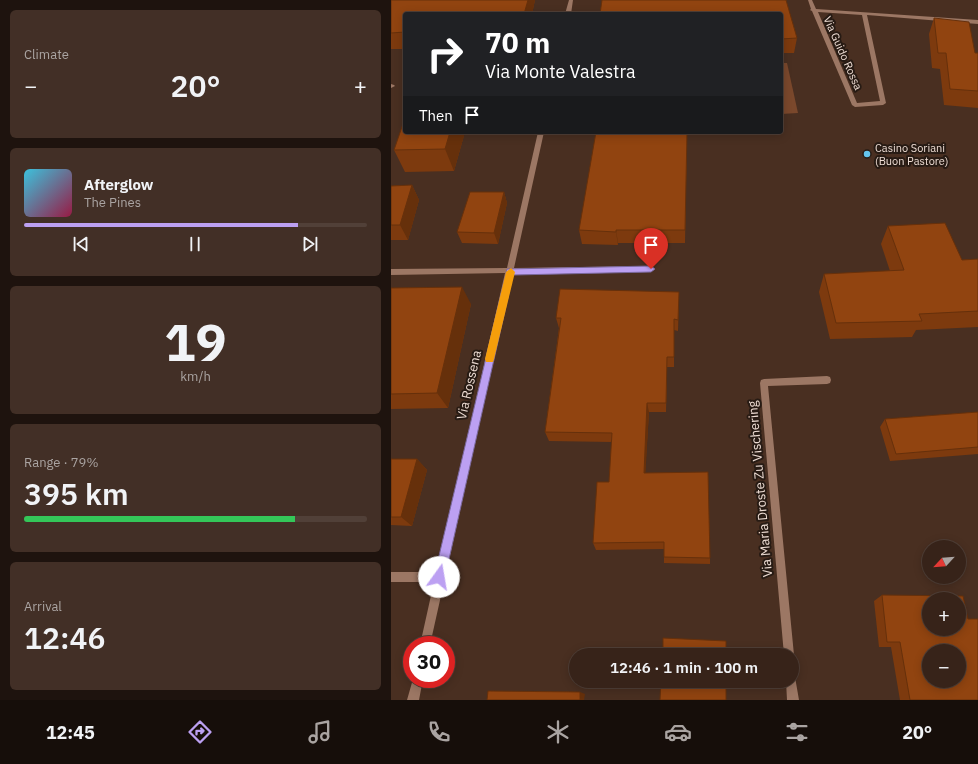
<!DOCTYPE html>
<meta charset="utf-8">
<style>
:root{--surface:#372319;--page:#422f26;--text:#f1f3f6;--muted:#aaa4a2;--line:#514038;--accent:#bca0f2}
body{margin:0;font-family:"IBM Plex Sans",sans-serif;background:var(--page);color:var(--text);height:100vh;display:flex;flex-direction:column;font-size:15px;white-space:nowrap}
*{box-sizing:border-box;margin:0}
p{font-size:13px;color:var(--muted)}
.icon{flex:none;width:22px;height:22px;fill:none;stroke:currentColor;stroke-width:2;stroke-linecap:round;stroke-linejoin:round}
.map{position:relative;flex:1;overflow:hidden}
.side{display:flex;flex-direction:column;gap:10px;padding:10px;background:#1e130e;width:391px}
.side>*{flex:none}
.top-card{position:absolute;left:12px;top:12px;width:380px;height:122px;border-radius:4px;box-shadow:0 2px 10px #0003,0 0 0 1px var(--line);background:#202124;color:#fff;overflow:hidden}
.needle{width:26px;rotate:244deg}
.controls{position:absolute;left:531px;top:540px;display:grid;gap:8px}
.controls a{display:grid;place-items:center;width:44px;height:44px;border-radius:50%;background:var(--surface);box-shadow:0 2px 10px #0003,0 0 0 1px var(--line);font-size:20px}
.speed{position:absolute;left:12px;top:636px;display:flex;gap:8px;font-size:20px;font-weight:700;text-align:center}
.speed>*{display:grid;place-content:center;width:52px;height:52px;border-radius:50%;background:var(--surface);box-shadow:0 2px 10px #0003,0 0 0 1px var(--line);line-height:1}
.speed .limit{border:6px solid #d22;background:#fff;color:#111}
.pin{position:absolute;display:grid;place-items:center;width:34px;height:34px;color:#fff;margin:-41px -17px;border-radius:50% 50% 50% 0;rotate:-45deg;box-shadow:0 0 4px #0007}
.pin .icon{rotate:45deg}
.me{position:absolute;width:44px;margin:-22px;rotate:13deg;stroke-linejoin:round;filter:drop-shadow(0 0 3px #0008)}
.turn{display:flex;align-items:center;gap:14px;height:84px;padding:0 16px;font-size:18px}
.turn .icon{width:52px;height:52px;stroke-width:2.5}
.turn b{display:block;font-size:28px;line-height:34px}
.then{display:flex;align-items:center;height:38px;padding:0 16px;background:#0003;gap:8px;font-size:15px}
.big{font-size:30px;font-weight:600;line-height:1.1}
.side .widget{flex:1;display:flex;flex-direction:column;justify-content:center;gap:6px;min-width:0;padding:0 14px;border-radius:6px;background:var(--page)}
.side .dial{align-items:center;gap:0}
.dial b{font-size:52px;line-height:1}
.song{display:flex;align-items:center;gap:12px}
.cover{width:48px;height:48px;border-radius:6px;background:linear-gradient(135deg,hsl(190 70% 55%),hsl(340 70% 35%))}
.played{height:4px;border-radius:2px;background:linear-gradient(90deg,var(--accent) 80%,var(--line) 80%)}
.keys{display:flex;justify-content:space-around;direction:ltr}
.heat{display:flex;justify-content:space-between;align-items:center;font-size:22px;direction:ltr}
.charge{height:6px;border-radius:3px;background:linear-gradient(90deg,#34c759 79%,var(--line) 0)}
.trip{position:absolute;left:178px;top:648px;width:230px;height:40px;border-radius:20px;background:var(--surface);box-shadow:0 2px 10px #0003,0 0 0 1px var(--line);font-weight:600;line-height:40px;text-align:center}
.menu{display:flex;height:64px;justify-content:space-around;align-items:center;background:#160e0a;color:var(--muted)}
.menu .icon{width:28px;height:28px}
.menu .selected{color:var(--accent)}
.menu b{font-size:18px;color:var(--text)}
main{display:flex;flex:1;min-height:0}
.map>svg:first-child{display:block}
.green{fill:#7a482c}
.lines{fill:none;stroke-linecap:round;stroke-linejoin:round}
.street{fill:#9c7764;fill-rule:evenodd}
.wall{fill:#7d3a0e}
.shaded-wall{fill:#66300b}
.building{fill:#914410;stroke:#66300b;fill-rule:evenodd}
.route{fill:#bca0f2;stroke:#7a689d}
.slow{fill:#f59e0b}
.poi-dot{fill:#65c5ee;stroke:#271b14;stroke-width:1.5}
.labels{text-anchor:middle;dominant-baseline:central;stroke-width:4;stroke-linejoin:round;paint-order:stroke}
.far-street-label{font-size:11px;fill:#eeddd4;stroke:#271b14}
.far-poi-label{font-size:11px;fill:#eeddd4;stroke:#271b14;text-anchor:start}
.street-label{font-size:13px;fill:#eeddd4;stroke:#271b14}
</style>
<main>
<section class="side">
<div class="widget"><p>Climate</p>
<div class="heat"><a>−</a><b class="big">20°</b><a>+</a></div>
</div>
<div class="widget">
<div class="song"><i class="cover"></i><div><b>Afterglow</b><p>The Pines</p></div></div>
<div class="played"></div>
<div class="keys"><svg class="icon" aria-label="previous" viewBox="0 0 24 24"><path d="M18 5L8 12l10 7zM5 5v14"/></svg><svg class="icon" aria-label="pause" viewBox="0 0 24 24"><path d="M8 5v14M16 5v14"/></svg><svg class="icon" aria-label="next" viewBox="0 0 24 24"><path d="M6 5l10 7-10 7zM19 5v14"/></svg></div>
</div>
<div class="widget dial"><b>19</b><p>km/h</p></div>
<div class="widget"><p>Range · 79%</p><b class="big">395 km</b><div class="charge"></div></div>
<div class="widget"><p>Arrival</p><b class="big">12:46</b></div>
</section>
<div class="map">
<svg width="587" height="700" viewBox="0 0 587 700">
<rect width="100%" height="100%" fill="#492f21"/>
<path class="green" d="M 390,63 L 396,63 L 407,113 L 390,114 Z"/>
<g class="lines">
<path class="street" d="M 178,0 L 182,0 L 180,14 L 174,14 Z
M 417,0 L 421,0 L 425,9 L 587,20 L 587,24 L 476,15 L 495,103 L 492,105 L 464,107 L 461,105 L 421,11 L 419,10 L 420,9 ZM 427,12 L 471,15 L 489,101 L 466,103 Z
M 0,84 L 3,85 L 4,86 L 0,88 Z
M 147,132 L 153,132 L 123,268 L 260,266 L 264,269 L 260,272 L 122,273 L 39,645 L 29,645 L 43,582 L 0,582 L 0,572 L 46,572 L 114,273 L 0,275 L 0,269 L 116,268 Z
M 436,376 L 439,377 L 440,380 L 439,383 L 436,384 L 377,386 L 403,655 L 401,659 L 401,655 L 393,655 L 369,383 L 370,380 L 373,379 Z
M 401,676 L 404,677 L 408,700 L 396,700 L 395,681 L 401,681 Z
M 22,679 L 32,679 L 28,700 L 16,700 Z"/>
</g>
<path class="wall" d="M 0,0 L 144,0 L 141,14 L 14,14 L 14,49 L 0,49 Z
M 390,14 L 406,38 L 403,53 L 390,53 Z
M 543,18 L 584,53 L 587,53 L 587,108 L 553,105 L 549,69 L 541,68 L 538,34 Z
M 14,132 L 74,132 L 63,171 L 14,172 L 3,150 Z
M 296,132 L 294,243 L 227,243 L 227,245 L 191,244 L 188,230 Z
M 21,185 L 28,200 L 17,240 L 0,240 L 0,186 Z
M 113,192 L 116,203 L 107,244 L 71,243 L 66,232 Z
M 497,226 L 571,260 L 587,259 L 587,327 L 525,330 L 521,337 L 439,339 L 428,292 L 433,274 L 499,271 L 490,244 Z
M 0,288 L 80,304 L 57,408 L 0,409 Z
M 288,292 L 287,331 L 283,330 L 283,367 L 276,367 L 275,412 L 258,412 L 254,473 L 319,558 L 319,564 L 273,563 L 273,549 L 205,550 L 202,543 L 218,482 L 221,442 L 158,441 L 154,432 L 168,328 L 165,318 Z
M 587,412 L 587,454 L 499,461 L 489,427 L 494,419 Z
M 0,459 L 26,459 L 36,470 L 21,526 L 0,525 Z
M 491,595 L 587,700 L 509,700 L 500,647 L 488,647 L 483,601 Z"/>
<path class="shaded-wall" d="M 137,0 L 144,0 L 141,14 L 133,14 Z
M 59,132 L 74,132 L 63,171 L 54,149 Z
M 21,185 L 28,200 L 17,240 L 9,225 Z
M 113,192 L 116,203 L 107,244 L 103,233 Z
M 225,230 L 227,243 L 227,245 L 225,232 Z
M 71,287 L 80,304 L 57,408 L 46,393 Z
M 288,292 L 288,303 L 287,331 L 287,320 Z
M 256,403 L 258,412 L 254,481 L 253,473 Z
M 26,459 L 36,470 L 21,526 L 10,517 Z
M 189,692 L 194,694 L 193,700 L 189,700 Z"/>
<path class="building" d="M 0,0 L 137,0 L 133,14 L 14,14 L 14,32 L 0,33 Z
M 211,0 L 395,0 L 406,38 L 390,39 L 390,14 L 209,14 Z
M 543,18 L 578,22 L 584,53 L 587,53 L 587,91 L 559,89 L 555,53 L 547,53 Z
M 14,118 L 14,132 L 59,132 L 54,149 L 3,150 Z
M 205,132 L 296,132 L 294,230 L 225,230 L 225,232 L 188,230 Z
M 21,185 L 9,225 L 0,225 L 0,186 Z
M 79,192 L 113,192 L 103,233 L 66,232 Z
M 554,223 L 571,260 L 587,259 L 587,311 L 528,314 L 531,321 L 445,323 L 433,274 L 513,270 L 497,226 Z
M 71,287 L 46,393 L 0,394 L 0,288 Z
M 169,289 L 288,292 L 287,320 L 283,319 L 283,357 L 276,357 L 275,403 L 256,403 L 253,473 L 317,472 L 319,558 L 273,557 L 273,542 L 202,543 L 206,482 L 218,482 L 221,433 L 154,432 L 170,318 L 165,318 Z
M 587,412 L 587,447 L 505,454 L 494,419 Z
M 0,459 L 26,459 L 10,517 L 0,517 Z
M 491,595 L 572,596 L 577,619 L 587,619 L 587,700 L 519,700 L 509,642 L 496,642 ZM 538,599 L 568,599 L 568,629 L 538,629 ZM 538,651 L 568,651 L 568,681 L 538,681 Z
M 272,638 L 335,641 L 335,655 L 272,655 Z
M 270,681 L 335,681 L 335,700 L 269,700 Z
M 97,691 L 189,692 L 189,700 L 96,700 Z"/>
<path class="route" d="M 260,266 L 264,269 L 260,272 L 122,275 L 54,577 L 52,581 L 48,583 L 44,581 L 43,577 L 116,269 Z"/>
<path class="slow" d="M 120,268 L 124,272 L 103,359 L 102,362 L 95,362 L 94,359 L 115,272 Z"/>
<circle class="poi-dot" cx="476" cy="154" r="4"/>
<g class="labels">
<g class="far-street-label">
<text transform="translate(452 53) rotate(66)">Via Guido Rossa</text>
</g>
<g class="far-poi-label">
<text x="484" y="148">Casino Soriani<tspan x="484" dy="13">(Buon Pastore)</tspan></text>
</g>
<g class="street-label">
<text transform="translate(78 385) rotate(-77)">Via Rossena</text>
<text transform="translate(369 489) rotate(-95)">Via Maria Droste Zu Vischering</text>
</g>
</g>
</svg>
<div class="controls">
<a><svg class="needle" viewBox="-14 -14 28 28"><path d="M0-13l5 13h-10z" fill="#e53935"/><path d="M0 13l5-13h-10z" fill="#aaa4a2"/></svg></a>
<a>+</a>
<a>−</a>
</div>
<div class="speed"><div class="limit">30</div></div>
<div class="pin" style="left:260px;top:269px;background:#d93025"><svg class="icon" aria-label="arrive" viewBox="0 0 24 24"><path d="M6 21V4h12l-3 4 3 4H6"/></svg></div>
<svg class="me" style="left:48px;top:577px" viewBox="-20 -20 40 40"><circle r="19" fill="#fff"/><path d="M0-13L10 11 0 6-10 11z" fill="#bca0f2"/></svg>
<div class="trip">12:46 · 1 min · 100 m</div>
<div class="top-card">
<div class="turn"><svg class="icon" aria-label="right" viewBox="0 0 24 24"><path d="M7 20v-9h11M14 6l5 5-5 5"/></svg><div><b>70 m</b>Via Monte Valestra</div></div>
<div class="then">Then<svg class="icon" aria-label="arrive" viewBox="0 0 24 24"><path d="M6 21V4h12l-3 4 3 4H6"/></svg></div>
</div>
</div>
</main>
<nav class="menu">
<b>12:45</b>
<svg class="icon selected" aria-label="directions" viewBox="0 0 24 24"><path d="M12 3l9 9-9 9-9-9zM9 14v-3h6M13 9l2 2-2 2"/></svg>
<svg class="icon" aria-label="music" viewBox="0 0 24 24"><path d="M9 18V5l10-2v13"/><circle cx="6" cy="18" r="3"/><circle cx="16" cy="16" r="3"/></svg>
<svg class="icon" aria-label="phone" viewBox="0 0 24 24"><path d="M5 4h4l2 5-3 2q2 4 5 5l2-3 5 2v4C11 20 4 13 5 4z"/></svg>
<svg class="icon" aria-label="climate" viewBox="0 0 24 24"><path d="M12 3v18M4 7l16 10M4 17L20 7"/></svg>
<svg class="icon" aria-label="car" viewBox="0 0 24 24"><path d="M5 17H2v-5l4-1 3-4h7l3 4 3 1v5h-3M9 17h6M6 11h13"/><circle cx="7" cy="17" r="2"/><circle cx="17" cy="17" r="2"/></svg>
<svg class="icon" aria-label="filters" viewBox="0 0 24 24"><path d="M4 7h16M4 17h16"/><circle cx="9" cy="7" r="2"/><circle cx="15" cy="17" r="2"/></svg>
<b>20°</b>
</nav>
